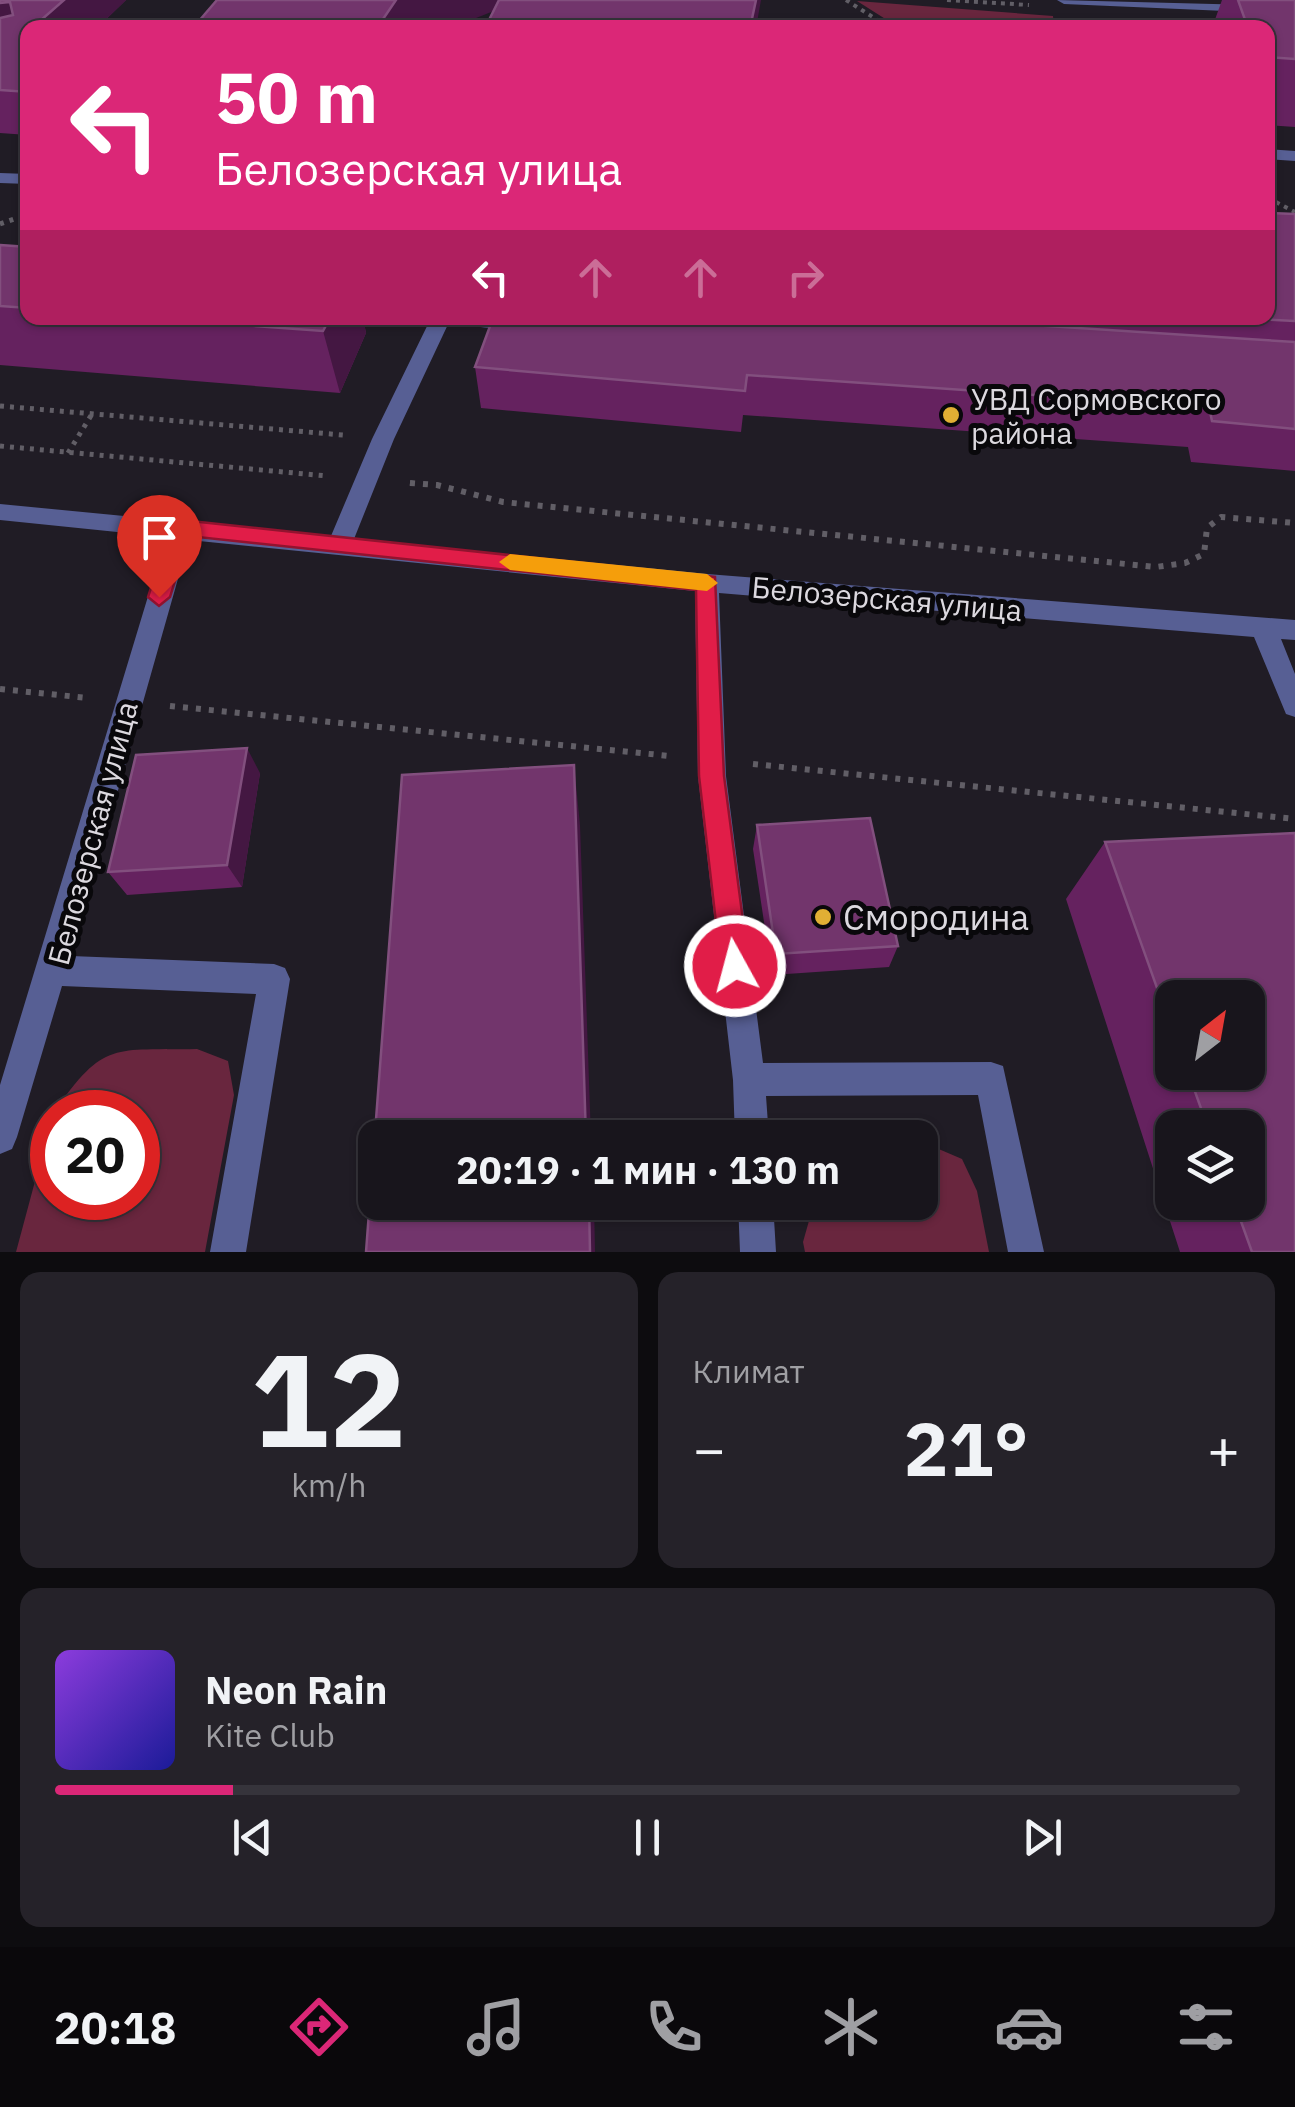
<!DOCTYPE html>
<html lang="ru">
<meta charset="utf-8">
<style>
:root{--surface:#18151c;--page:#252229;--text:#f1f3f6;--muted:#9f9fa3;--line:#36343b;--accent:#db2777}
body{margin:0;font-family:"IBM Plex Sans",sans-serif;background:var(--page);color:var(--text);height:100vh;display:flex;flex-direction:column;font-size:38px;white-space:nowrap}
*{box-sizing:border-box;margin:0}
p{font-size:32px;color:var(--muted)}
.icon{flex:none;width:55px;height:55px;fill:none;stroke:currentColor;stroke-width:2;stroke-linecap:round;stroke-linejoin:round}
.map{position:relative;height:1252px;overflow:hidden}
.sheet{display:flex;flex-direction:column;gap:20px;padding:20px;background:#0d0c0f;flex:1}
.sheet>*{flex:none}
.hud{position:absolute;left:20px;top:20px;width:1255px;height:305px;border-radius:20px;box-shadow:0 2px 8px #0004,0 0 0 2px var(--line);background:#db2777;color:#fff;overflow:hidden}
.needle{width:65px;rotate:31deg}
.tools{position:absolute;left:1155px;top:980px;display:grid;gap:20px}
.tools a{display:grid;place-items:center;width:110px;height:110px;border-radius:20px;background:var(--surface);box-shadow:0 2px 8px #0004,0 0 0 2px var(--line);font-size:50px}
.speed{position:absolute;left:30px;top:1090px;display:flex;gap:20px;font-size:50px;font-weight:700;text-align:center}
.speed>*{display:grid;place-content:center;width:130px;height:130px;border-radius:50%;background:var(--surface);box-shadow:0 2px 8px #0004,0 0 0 2px var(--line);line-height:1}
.speed .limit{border:15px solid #d22;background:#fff;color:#111}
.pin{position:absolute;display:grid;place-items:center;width:85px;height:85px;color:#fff;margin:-102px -42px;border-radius:50% 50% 50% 0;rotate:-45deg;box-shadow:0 0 10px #0007}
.pin .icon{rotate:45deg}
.me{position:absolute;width:110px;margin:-55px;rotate:353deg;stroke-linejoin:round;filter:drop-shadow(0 0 8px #0008)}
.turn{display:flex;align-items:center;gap:35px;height:210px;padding:0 30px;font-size:45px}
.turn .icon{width:130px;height:130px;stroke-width:2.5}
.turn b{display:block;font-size:70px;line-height:85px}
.lanes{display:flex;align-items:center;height:95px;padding:0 30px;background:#0003;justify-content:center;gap:50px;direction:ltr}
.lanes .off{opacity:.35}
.big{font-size:75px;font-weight:700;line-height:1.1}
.sheet .card{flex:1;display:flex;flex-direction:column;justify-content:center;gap:15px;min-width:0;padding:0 35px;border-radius:20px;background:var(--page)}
.sheet .dial{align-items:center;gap:0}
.dial b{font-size:130px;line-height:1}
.song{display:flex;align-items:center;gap:30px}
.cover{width:120px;height:120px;border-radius:15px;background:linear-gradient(135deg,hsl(270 70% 55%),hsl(240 70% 35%))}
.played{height:10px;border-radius:5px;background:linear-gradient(90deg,var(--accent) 15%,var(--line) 15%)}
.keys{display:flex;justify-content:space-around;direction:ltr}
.heat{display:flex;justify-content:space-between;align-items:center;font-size:55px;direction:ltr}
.sheet .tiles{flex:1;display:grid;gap:20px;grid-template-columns:1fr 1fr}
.card:last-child{grid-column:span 2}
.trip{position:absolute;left:358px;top:1120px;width:580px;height:100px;border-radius:20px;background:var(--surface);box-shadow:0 2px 8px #0004,0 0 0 2px var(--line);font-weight:700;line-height:100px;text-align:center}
.dock{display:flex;height:160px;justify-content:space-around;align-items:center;background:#0a080b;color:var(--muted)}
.dock .icon{width:70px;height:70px}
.dock .current{color:var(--accent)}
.dock b{font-size:45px;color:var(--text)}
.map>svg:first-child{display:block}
.green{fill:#69263e}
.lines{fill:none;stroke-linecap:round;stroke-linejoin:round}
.path-far2{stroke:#615e66;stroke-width:4;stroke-dasharray:4 5;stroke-linecap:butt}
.path-far1{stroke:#615e66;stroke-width:5;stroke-dasharray:4 6;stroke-linecap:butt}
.path{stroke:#615e66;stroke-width:6;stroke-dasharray:5 8;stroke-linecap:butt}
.minor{fill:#575f94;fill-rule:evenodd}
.wall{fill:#65225f;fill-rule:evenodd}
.shaded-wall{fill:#441742}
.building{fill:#72356c;stroke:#824f7e;stroke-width:2.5}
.route{fill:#e11d48;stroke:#92132f;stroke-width:2.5}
.slow{fill:#f59e0b}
.poi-dot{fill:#e1af34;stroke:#09080b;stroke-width:4}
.labels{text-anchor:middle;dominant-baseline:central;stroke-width:10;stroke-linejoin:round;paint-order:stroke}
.poi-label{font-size:30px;fill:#dcd9df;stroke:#09080b;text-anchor:start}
.street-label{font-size:30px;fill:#dcd9df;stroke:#09080b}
.near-poi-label{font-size:35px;fill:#dcd9df;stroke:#09080b;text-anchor:start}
</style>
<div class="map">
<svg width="1295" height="1252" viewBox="0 0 1295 1252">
<rect width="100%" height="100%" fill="#201c25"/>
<path class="green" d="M 857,1 L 1053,16 L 1054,27 L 898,27 Z
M 197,1049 L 228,1061 L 234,1095 L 205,1252 L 16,1252 L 52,1118 L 52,1198 L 138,1198 L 138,1112 L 54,1112 C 105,1039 114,1051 197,1049 Z
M 934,1147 L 962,1159 L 977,1191 L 989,1252 L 805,1252 L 803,1242 L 814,1203 L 920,1202 L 920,1148 Z"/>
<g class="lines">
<path class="path-far2" d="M 846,0 L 890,28
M 947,0 L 1029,5
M 1268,198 L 1295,212"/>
<path class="path-far1" d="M 0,224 L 26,215
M 0,406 L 343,435
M 0,446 L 327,476
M 68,453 L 92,414
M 410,483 L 418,484"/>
<path class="path" d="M 410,483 L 437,485 L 503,502 L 1156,567 L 1185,563 L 1204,554 L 1207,528 L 1221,517 L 1295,523
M 0,689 L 88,698
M 170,706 L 670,756
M 753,764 L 1295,819"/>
<path class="minor" d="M 531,0 L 550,0 L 491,28 L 471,28 Z
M 1057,0 L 1295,6 L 1295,14 L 1064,4 Z
M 1268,149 L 1295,151 L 1295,161 L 1268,159 Z
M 0,173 L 28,174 L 28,184 L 0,183 Z
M 431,318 L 451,318 L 394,439 L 354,539 L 707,574 L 1295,620 L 1295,640 L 1281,639 L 1295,674 L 1295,717 L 1286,714 L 1254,637 L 719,593 L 726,776 L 763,1063 L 991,1062 L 1003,1066 L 1044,1252 L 1008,1252 L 978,1095 L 766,1096 L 769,1138 L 735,1138 L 733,1080 L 698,776 L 695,591 L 189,540 L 71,956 L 274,964 L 285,968 L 290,979 L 246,1252 L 210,1252 L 256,994 L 62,986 L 17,1137 L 12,1149 L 0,1154 L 0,1085 L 166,537 L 0,520 L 0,504 L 331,536 L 372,439 Z
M 454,318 L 530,318 L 534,322 C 521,333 467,329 454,318 Z
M 738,1202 L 773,1202 L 776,1252 L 740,1252 Z"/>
</g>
<path class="wall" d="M 0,0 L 126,0 L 97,28 L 28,28 L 28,135 L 0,133 Z
M 1222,0 L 1295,0 L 1295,127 L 1268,125 L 1268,28 L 1212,28 Z
M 1295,214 L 1295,471 L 1191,462 L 1188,447 L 743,415 L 741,432 L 481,408 L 475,367 L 493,318 L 1268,318 Z
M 0,245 L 28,247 L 28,318 L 363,318 L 366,333 L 340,393 L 0,365 Z
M 260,773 L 242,887 L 127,895 L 108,872 Z
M 757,825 L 898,946 L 889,967 L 772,975 L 753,849 Z
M 1295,833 L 1295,1252 L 1180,1252 L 1066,899 L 1105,842 ZM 1172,998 L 1248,998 L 1248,1072 L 1172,1072 ZM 1172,1128 L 1248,1128 L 1248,1202 L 1172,1202 Z"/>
<path class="shaded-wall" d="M 64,0 L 126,0 L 97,28 L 32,28 Z
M 396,0 L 521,0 L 451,28 L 377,28 Z
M 756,0 L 761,0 L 756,28 L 750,28 Z
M 10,2 L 28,45 L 0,48 L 0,3 Z
M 330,318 L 363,318 L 366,333 L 340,393 L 323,331 Z
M 247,748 L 260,773 L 242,887 L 227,865 Z
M 574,765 L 580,825 L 591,1138 L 586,1138 Z
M 589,1202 L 594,1202 L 595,1252 L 590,1252 Z"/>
<path class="building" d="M 0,0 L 64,0 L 32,28 L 28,28 L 28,32 L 25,34 L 28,34 L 28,92 L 0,90 L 0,18 L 13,15 L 10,2 L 0,3 Z
M 217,0 L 396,0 L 377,28 L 193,28 Z
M 499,0 L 756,0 L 750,28 L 485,28 Z
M 1238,0 L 1295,0 L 1295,59 L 1268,57 L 1268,28 L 1248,28 Z
M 1268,213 L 1295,214 L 1295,321 L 1237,318 L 1268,318 Z
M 0,245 L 28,247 L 28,308 L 0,306 Z
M 146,318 L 330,318 L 323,331 Z
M 493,318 L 921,318 L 1295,342 L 1295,429 L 1212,421 L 1209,407 L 747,375 L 745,391 L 475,367 Z
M 247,748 L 227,865 L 108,872 L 136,755 Z
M 574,765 L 586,1138 L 375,1138 L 375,1202 L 589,1202 L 590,1252 L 366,1252 L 402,775 Z
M 870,818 L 898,946 L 776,954 L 757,825 Z
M 1295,833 L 1295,1252 L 1252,1252 L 1234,1202 L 1248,1202 L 1248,1128 L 1208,1128 L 1188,1072 L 1248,1072 L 1248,998 L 1172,998 L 1172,1030 L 1105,842 Z"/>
<path class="route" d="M 181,520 L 715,577 L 724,776 L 749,966 L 745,976 L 735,980 L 725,976 L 721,966 L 699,776 L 696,590 L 189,536 L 170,597 L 159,606 L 148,597 L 170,528 Z"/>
<path class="slow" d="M 510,554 L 707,574 L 718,583 L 707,591 L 510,570 L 499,562 Z"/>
<g class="poi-dot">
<circle cx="951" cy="415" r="10"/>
<circle cx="823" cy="917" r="10"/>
</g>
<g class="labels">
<g class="poi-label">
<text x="971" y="398">УВД Сормовского<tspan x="971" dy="34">района</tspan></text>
</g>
<g class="street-label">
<text transform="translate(887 598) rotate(5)">Белозерская улица</text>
<text transform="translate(92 833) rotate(-75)">Белозерская улица</text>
</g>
<g class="near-poi-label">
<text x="843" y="917">Смородина</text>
</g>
</g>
</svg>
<div class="tools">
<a><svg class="needle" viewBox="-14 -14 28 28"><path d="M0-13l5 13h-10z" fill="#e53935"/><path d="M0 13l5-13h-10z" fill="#9f9fa3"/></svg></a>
<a><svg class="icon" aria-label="layers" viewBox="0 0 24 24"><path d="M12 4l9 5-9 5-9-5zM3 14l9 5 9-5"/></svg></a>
</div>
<div class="speed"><div class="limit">20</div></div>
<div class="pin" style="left:159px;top:597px;background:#d93025"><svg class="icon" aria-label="arrive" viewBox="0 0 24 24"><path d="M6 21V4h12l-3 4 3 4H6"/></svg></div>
<svg class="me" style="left:735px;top:966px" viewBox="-20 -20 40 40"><circle r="17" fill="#e11d48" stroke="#fff" stroke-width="3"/><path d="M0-11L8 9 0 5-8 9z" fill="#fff"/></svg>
<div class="trip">20:19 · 1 мин · 130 m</div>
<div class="hud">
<div class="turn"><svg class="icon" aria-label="left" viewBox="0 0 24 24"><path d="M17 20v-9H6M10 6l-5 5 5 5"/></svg><div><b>50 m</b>Белозерская улица</div></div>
<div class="lanes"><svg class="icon" aria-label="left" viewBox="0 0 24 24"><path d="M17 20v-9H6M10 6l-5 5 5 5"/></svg><svg class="icon off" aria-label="ahead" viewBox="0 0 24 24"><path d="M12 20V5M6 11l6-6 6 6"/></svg><svg class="icon off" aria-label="ahead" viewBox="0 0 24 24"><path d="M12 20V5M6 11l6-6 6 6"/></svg><svg class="icon off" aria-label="right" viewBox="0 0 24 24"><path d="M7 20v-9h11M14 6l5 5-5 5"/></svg></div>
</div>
</div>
<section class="sheet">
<div class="tiles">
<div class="card dial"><b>12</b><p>km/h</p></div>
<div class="card"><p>Климат</p>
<div class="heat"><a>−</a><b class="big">21°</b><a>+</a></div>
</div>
<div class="card">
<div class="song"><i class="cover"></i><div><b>Neon Rain</b><p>Kite Club</p></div></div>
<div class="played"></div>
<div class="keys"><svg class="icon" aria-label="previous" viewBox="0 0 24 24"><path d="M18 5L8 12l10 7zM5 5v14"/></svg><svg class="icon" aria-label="pause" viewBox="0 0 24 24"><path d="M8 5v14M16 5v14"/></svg><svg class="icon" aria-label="next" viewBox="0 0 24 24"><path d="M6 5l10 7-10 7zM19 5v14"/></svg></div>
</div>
</div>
</section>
<nav class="dock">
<b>20:18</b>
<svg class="icon current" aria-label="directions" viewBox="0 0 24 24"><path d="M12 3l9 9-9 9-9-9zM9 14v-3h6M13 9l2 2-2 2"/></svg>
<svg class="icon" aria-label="music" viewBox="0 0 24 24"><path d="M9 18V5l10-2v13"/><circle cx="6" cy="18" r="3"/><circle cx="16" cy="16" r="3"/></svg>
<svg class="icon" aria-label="phone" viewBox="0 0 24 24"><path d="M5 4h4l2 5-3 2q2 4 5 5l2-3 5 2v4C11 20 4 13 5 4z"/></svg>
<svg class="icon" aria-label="climate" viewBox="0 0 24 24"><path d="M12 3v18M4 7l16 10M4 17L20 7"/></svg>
<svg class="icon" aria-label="car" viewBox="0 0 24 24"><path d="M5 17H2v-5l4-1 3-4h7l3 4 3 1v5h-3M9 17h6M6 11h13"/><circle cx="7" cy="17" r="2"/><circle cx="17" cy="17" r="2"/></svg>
<svg class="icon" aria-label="filters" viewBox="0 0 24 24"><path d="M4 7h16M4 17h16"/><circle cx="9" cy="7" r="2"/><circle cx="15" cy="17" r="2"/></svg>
</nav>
